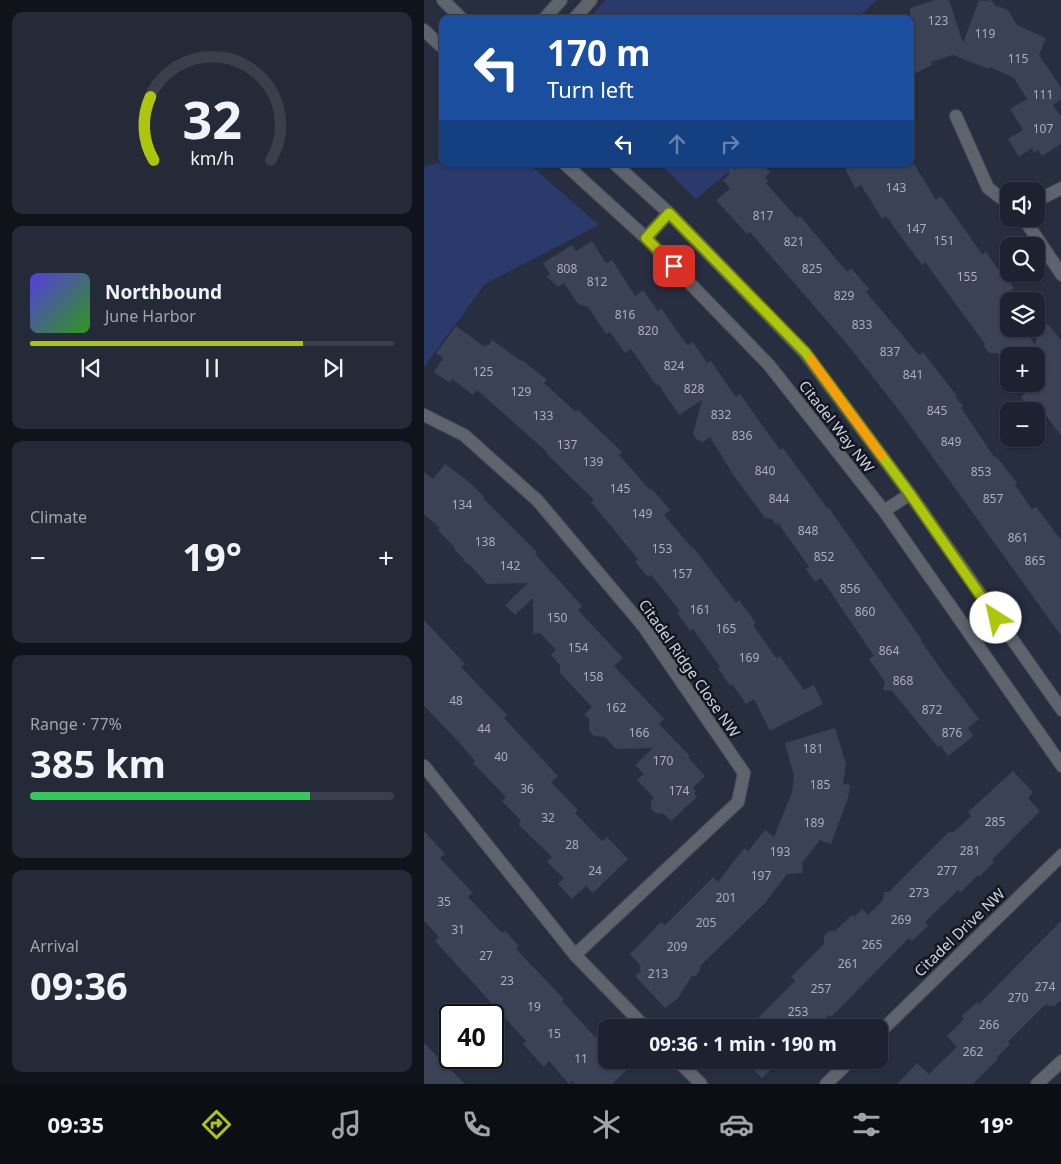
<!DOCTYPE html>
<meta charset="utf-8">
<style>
:root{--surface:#1d2230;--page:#252a38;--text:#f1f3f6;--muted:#a0a4ab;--line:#3b3f4c;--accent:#adc60d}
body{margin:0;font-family:"Noto Sans",sans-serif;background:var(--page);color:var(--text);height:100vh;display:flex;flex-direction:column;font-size:19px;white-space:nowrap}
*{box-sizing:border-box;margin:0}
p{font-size:16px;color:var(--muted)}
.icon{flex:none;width:28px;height:28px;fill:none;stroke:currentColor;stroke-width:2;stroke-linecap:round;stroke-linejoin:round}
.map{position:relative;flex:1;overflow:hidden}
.sheet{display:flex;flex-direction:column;gap:12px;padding:12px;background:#10131a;width:424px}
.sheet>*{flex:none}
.hud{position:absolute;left:15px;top:15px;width:475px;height:152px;border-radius:10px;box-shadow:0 1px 4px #0004,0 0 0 1px var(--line);background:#1a4fa0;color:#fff;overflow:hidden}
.buttons{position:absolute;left:576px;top:182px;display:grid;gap:10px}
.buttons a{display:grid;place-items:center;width:45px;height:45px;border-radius:10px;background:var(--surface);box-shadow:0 1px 4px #0004,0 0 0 1px var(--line);font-size:25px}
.speed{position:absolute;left:15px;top:1004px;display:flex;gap:10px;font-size:25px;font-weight:700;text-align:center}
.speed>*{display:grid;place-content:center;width:65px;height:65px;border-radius:50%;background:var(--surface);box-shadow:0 1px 4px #0004,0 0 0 1px var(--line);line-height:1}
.speed .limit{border:2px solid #111;border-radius:8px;background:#fff;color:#111}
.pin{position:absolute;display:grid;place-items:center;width:42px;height:42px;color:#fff;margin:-21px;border-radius:10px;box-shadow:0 2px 8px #0006}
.me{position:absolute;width:55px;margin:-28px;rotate:325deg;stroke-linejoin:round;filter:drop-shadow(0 0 4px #0008)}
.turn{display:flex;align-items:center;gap:18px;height:105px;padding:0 25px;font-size:22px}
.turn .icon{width:65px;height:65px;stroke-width:2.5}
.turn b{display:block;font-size:35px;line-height:42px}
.lanes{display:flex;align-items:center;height:48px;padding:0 25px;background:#0003;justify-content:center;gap:25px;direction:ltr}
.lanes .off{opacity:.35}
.big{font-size:38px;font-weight:700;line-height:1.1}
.sheet .widget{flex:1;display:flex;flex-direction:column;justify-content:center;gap:8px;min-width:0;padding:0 18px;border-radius:10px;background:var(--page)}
.sheet .dial{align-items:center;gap:0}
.dial svg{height:130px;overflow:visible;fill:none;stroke:var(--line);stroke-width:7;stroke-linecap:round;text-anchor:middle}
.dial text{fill:var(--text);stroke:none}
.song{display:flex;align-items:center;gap:15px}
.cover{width:60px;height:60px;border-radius:8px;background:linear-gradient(135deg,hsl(250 70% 55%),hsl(110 70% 35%))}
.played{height:5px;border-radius:2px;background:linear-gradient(90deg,var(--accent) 75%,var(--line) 75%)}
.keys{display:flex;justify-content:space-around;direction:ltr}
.heat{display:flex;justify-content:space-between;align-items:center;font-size:28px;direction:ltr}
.charge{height:8px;border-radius:4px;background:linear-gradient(90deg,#34c759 77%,var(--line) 0)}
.trip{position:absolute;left:174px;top:1019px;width:290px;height:50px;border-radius:10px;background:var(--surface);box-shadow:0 1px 4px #0004,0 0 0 1px var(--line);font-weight:700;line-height:50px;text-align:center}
.tab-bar{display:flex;height:80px;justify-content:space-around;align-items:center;background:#0c0e13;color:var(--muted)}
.tab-bar .icon{width:35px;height:35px}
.tab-bar .current{color:var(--accent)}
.tab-bar b{font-size:22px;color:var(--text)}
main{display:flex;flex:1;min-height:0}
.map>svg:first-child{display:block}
.green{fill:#2a3a6a}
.building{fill:#3b4256}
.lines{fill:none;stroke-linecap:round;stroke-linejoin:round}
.minor-casing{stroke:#454c5d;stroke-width:14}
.minor{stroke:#5f636c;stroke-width:12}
.route-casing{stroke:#708108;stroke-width:12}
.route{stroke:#adc60d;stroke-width:9}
.slow{stroke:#f59e0b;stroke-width:9}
.labels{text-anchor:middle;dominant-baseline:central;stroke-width:5;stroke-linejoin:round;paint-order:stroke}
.number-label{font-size:12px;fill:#a9afbd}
.street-label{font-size:15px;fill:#ced3df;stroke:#13161f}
</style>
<main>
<section class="sheet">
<div class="widget dial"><svg viewBox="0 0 100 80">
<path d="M14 69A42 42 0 1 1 86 69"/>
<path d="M14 69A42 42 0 0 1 12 30" stroke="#adc60d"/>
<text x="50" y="56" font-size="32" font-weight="700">32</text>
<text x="50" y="72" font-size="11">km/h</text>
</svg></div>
<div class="widget">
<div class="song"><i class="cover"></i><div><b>Northbound</b><p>June Harbor</p></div></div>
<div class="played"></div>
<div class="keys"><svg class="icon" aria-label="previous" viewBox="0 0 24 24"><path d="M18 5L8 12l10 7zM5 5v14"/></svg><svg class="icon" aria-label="pause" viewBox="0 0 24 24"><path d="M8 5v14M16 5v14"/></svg><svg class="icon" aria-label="next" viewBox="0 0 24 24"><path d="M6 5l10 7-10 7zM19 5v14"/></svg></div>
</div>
<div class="widget"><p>Climate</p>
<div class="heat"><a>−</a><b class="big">19°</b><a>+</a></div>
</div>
<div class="widget"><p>Range · 77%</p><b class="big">385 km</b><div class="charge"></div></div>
<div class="widget"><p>Arrival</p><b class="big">09:36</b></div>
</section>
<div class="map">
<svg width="638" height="1084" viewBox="0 0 638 1084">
<rect width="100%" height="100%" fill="#272e40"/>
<path class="green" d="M 182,0 L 453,0 L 432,19 L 164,19 Z
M 19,161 L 19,164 L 105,164 L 175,225 L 61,284 L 0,367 L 0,167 Z
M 236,164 L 314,164 L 272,199 Z"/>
<path class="building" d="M 511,0 L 525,0 L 539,43 L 555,0 L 561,1 L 568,0 L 570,5 L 584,10 L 593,25 L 622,38 L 615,55 L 638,89 L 638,99 L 629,105 L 638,118 L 638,143 L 618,156 L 614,150 L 610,153 L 608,148 L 595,157 L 584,139 L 599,130 L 586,109 L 603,99 L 590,78 L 566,67 L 565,69 L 529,55 L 507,62 L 508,65 L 486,76 L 486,8 Z
M 318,164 L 339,164 L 346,172 L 341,177 L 344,181 L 342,183 L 373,218 L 376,216 L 423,272 L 427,268 L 445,289 L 442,292 L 495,355 L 499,352 L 533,396 L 531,397 L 539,406 L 537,408 L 571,458 L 572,456 L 593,483 L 591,485 L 608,509 L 612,507 L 638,541 L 638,637 L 474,409 L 422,343 L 326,232 L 323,234 L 292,200 L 306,189 L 299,180 L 305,175 L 305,166 L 311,169 Z
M 419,164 L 490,164 L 512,200 L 517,196 L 558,254 L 562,252 L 576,272 L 578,271 L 590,288 L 576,298 L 585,310 L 585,329 L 599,329 L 612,346 L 612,332 L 624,324 L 638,342 L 638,437 L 619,411 L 607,411 L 597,397 L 602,393 L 595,384 L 612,384 L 612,356 L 585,356 L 585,369 L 573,353 L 565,353 L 560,346 L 561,344 L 501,262 L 498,265 L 462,216 L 458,219 L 437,185 L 431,188 Z
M 168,241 L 182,263 L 188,260 L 211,296 L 219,290 L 234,311 L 237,308 L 263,345 L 269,342 L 283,363 L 287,361 L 312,397 L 316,394 L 356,450 L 359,448 L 403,508 L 404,507 L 491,630 L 498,640 L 497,641 L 521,675 L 555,719 L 544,728 L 549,735 L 547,738 L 524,756 L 517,746 L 514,747 L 468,691 L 459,690 L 461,682 L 445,659 L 450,656 L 397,578 L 391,582 L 382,569 L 385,567 L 354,523 L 352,525 L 348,519 L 341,518 L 310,476 L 286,437 L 279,442 L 273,440 L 269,434 L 278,400 L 255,415 L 234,384 L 232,385 L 207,349 L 201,353 L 186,332 L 182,334 L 164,307 L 154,304 L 140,283 L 134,287 L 122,276 L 126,274 L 119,263 L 148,245 L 152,251 Z
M 32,326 L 61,347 L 62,344 L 64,346 L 68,340 L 97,361 L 98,360 L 123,380 L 120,383 L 152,412 L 154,410 L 198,452 L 195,455 L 226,490 L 228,489 L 246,510 L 240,515 L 268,548 L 269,547 L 312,603 L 315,600 L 332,623 L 329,625 L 352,658 L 356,656 L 380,690 L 390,685 L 399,704 L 346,731 L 330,699 L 322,704 L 308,684 L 306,686 L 294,668 L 296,667 L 269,629 L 266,631 L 253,613 L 256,611 L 227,575 L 224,577 L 211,562 L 214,559 L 167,502 L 170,500 L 122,453 L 123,452 L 53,390 L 49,395 L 28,379 L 26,383 L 10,372 L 19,358 L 12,353 Z
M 21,464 L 44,481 L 60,497 L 59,498 L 113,552 L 111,554 L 158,606 L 154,610 L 199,658 L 190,666 L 240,719 L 235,724 L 266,756 L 264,757 L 281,776 L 269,788 L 272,791 L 270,793 L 273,797 L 247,821 L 240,814 L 231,813 L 227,808 L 227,801 L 230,798 L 213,780 L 220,774 L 211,765 L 229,748 L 192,749 L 181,737 L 170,736 L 165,731 L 165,719 L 160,715 L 168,707 L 136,673 L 136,665 L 127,655 L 132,650 L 116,633 L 109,634 L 109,598 L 91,615 L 81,605 L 104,583 L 63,584 L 47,566 L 39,561 L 40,559 L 30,549 L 31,548 L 14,530 L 16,528 L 0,514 L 0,472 L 9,479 Z
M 0,620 L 41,664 L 37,667 L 83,715 L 80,718 L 134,776 L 127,782 L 154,810 L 151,813 L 178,841 L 183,837 L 204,859 L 169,893 L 162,886 L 148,899 L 134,884 L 140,878 L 123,862 L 128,857 L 94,824 L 97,821 L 78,801 L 82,797 L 49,763 L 51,761 L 34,741 L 0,706 Z
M 411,728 L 422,764 L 419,784 L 426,785 L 424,798 L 407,844 L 396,840 L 378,863 L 379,873 L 363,874 L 341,903 L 276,966 L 276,971 L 271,976 L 268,976 L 254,998 L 241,1008 L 211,976 L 217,971 L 215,968 L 217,966 L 206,954 L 237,922 L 241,925 L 289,877 L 294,882 L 320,848 L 324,851 L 341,830 L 350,837 L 368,792 L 370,776 L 361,743 Z
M 589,771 L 609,792 L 604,798 L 616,811 L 568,860 L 570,862 L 555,877 L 554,875 L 536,893 L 534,890 L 501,922 L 504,926 L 488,941 L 485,938 L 407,1017 L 405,1015 L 392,1028 L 374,1028 L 368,1021 L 362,1028 L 324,1028 L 371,981 L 367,977 L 400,944 L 400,936 L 405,931 L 411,931 L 428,915 L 430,917 L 438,909 L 444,915 L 459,900 L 460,892 L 465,892 L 525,832 L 530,832 L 547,816 L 544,812 Z
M 0,831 L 21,854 L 16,858 L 49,893 L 44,897 L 78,933 L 81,931 L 95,946 L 92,949 L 140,999 L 138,1001 L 171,1037 L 174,1035 L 182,1044 L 182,1060 L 197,1060 L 205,1068 L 188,1084 L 151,1084 L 148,1081 L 145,1084 L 125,1061 L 120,1067 L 99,1044 L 102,1041 L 11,941 L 15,937 L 0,921 Z
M 638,920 L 638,999 L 629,1007 L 627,1005 L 625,1007 L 622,1004 L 584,1042 L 586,1044 L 573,1057 L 574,1059 L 549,1084 L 473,1084 L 493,1063 L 505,1074 L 533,1047 L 523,1036 L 540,1019 L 538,1016 L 553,1002 L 555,1004 Z
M 0,1043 L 41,1084 L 0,1084 Z
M 320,1060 L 357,1060 L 338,1078 Z"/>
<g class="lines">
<defs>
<path id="minor" d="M 19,0 L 38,19
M 120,19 L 137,0
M 150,19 L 167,0
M 0,30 L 19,48
M 532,116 L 564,188 L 585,204
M 141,164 L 222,238 L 345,365 L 460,511 L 638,766
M 191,164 L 245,213 L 381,353 L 486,494 L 638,710
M 612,201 L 638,188
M 600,219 L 638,275
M 222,238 L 245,213
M 0,415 L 40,435 L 114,501 L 220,627 L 320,773 L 314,802 L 151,955
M 460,511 L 486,494
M 0,766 L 151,955 L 222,1028
M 455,1033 L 638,855
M 253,1060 L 277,1084
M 402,1084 L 427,1060
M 613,1084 L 638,1061"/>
</defs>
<use href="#minor" class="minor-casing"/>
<use href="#minor" class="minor"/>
</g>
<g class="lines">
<defs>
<path id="route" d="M 250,266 L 222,238 L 245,213 L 382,353 L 486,494 L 572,618"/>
</defs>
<use href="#route" class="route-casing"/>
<use href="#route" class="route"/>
<path class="slow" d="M 387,360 L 457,455"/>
</g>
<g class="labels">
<g class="number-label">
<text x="514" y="20">123</text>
<text x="561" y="33">119</text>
<text x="594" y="58">115</text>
<text x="619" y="94">111</text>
<text x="619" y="128">107</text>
<text x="472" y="187">143</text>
<text x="339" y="215">817</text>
<text x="492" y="228">147</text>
<text x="520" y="240">151</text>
<text x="370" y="241">821</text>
<text x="143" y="268">808</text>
<text x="388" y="268">825</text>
<text x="543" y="276">155</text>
<text x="173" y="281">812</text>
<text x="420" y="295">829</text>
<text x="201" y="314">816</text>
<text x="438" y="324">833</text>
<text x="224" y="330">820</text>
<text x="466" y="351">837</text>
<text x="250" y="365">824</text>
<text x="59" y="371">125</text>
<text x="489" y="374">841</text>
<text x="270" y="388">828</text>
<text x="97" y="391">129</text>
<text x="513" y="410">845</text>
<text x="297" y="414">832</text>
<text x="119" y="415">133</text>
<text x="318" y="435">836</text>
<text x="527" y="441">849</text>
<text x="143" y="444">137</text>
<text x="169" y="461">139</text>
<text x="341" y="470">840</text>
<text x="557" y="471">853</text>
<text x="196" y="488">145</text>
<text x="355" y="498">844</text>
<text x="569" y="498">857</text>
<text x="38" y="504">134</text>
<text x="218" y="513">149</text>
<text x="384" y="530">848</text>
<text x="594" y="537">861</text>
<text x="61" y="541">138</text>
<text x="238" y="548">153</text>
<text x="400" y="556">852</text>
<text x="611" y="560">865</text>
<text x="86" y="565">142</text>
<text x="258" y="573">157</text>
<text x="426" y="588">856</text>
<text x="276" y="609">161</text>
<text x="441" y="611">860</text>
<text x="133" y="617">150</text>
<text x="302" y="628">165</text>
<text x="154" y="647">154</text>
<text x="465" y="650">864</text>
<text x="325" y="657">169</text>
<text x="169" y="676">158</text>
<text x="479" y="680">868</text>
<text x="32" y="700">48</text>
<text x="192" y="707">162</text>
<text x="508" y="709">872</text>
<text x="60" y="728">44</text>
<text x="215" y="732">166</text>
<text x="528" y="732">876</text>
<text x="389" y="748">181</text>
<text x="77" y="756">40</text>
<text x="239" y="760">170</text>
<text x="396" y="784">185</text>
<text x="103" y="788">36</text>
<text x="255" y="790">174</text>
<text x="124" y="817">32</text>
<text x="571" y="821">285</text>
<text x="390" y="822">189</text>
<text x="148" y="844">28</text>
<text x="546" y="850">281</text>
<text x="356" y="851">193</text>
<text x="171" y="870">24</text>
<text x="523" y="870">277</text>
<text x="337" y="875">197</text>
<text x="495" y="892">273</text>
<text x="302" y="897">201</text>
<text x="20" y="901">35</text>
<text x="477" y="919">269</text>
<text x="282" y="922">205</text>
<text x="34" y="929">31</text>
<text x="448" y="944">265</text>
<text x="253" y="946">209</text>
<text x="62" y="955">27</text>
<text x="424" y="963">261</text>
<text x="234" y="973">213</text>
<text x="83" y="980">23</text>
<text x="621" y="986">274</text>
<text x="397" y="988">257</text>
<text x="594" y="997">270</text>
<text x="110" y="1006">19</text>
<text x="374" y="1011">253</text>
<text x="565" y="1024">266</text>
<text x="130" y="1033">15</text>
<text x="549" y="1051">262</text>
<text x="157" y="1058">11</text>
</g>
<g class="street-label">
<text transform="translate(413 426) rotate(52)">Citadel Way NW</text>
<text transform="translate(266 668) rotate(55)">Citadel Ridge Close NW</text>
<text transform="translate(535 932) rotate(-44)">Citadel Drive NW</text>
</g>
</g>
</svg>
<div class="buttons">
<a><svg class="icon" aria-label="sound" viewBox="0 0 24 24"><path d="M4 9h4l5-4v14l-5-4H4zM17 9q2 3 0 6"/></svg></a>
<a><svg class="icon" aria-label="search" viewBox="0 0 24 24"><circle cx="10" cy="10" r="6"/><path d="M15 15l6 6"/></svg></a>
<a><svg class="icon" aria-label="layers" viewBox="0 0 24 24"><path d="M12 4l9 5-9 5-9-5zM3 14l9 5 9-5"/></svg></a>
<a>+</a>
<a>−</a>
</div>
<div class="speed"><div class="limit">40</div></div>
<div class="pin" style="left:250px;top:266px;background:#d93025"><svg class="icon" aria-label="arrive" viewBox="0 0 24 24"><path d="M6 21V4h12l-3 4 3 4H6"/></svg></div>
<svg class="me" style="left:572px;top:618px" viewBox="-20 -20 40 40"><circle r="19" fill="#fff"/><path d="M0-13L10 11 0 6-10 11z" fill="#adc60d"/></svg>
<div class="trip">09:36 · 1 min · 190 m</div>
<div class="hud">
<div class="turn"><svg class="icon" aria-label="left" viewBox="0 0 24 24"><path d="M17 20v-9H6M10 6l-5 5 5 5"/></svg><div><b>170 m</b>Turn left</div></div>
<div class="lanes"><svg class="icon" aria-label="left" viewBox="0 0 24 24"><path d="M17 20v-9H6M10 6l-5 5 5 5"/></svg><svg class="icon off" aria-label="ahead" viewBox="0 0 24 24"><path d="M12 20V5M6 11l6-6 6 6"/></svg><svg class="icon off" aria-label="right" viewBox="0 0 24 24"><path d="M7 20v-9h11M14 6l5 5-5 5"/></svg></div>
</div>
</div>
</main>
<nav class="tab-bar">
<b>09:35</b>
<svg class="icon current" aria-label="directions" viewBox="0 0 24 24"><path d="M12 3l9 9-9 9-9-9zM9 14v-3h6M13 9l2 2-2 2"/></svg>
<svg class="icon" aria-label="music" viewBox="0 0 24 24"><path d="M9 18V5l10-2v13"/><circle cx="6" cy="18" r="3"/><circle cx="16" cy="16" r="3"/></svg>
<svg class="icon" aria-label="phone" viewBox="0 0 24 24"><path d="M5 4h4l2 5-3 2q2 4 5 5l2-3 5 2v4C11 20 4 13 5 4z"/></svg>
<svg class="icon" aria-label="climate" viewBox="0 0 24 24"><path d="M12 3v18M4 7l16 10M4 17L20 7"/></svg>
<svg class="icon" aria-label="car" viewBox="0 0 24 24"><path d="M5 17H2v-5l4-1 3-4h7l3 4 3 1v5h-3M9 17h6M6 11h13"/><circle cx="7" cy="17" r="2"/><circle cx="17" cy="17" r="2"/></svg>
<svg class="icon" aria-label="filters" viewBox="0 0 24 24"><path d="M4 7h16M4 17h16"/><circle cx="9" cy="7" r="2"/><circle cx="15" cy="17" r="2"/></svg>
<b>19°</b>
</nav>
